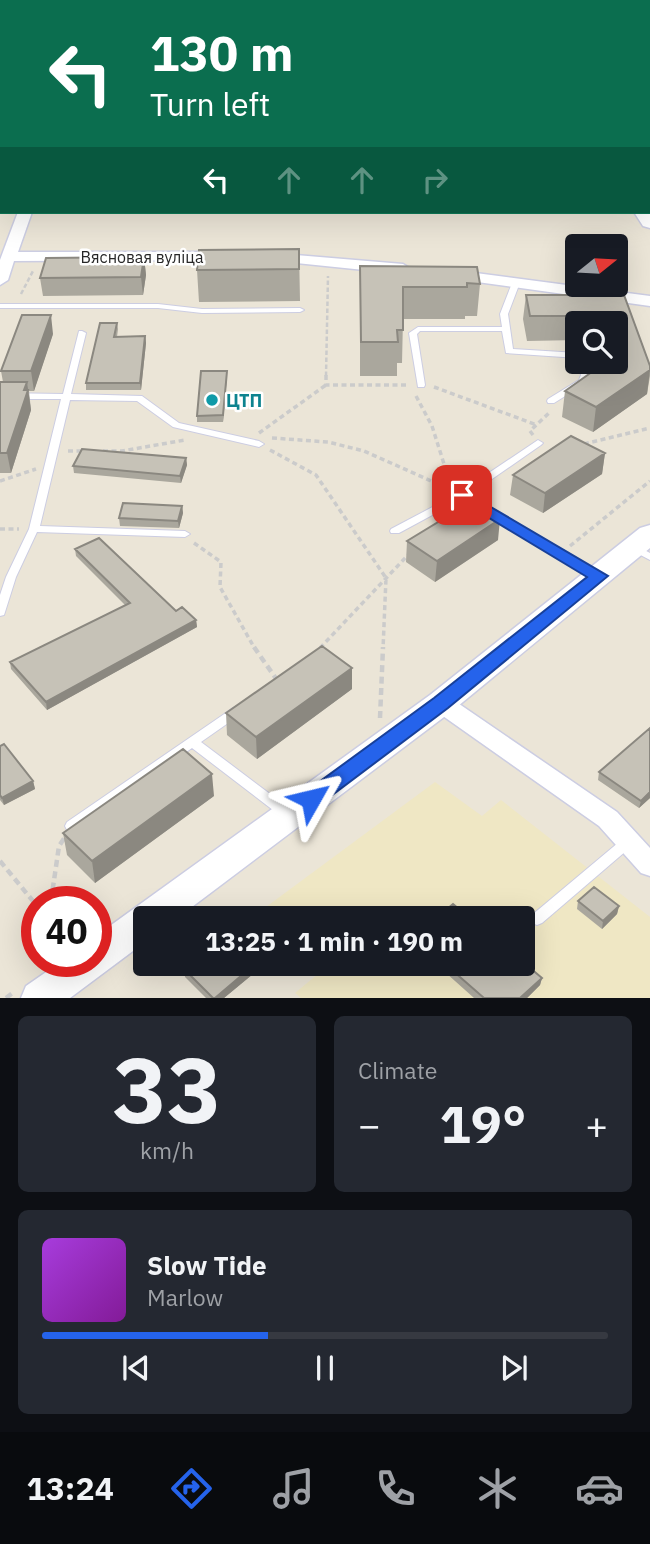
<!DOCTYPE html>
<meta charset="utf-8">
<style>
:root{--surface:#171b24;--page:#242831;--text:#f1f3f6;--muted:#9ea1a6;--line:#363941;--accent:#2563eb}
body{margin:0;font-family:"IBM Plex Sans",sans-serif;background:var(--page);color:var(--text);height:100vh;display:flex;flex-direction:column;font-size:26px;white-space:nowrap}
*{box-sizing:border-box;margin:0}
p{font-size:23px;color:var(--muted)}
.icon{flex:none;width:38px;height:38px;fill:none;stroke:currentColor;stroke-width:2;stroke-linecap:round;stroke-linejoin:round}
.map{position:relative;height:998px;overflow:hidden}
.panel{display:flex;flex-direction:column;gap:18px;padding:18px;background:#0d0f14;flex:1}
.panel>*{flex:none}
.guide{position:absolute;left:0px;top:0px;width:651px;height:214px;box-shadow:0 7px 28px #0002;background:#0b6e4f;color:#fff;overflow:hidden}
.needle{width:46px;rotate:72deg}
.fabs{position:absolute;left:565px;top:234px;display:grid;gap:14px}
.fabs a{display:grid;place-items:center;width:63px;height:63px;border-radius:7px;background:var(--surface);box-shadow:0 7px 28px #0002;font-size:35px}
.speed{position:absolute;left:21px;top:886px;display:flex;gap:14px;font-size:35px;font-weight:700;text-align:center}
.speed>*{display:grid;place-content:center;width:91px;height:91px;border-radius:50%;background:var(--surface);box-shadow:0 7px 28px #0002;line-height:1}
.speed .limit{border:10px solid #d22;background:#fff;color:#111}
.pin{position:absolute;display:grid;place-items:center;width:60px;height:60px;color:#fff;margin:-30px;border-radius:14px;box-shadow:0 4px 10px #0006}
.me{position:absolute;width:77px;margin:-38px;rotate:53deg;stroke-linejoin:round;filter:drop-shadow(0 0 5px #0008)}
.turn{display:flex;align-items:center;gap:24px;height:147px;padding:0 35px;font-size:32px}
.turn .icon{width:91px;height:91px;stroke-width:2.5}
.turn b{display:block;font-size:49px;line-height:60px}
.lanes{display:flex;align-items:center;height:66px;padding:0 35px;background:#0003;justify-content:center;gap:35px;direction:ltr}
.lanes .off{opacity:.35}
.big{font-size:52px;font-weight:800;line-height:1.1}
.panel .widget{flex:1;display:flex;flex-direction:column;justify-content:center;gap:10px;min-width:0;padding:0 24px;border-radius:10px;background:var(--page)}
.panel .dial{align-items:center;gap:0}
.dial b{font-size:91px;line-height:1}
.song{display:flex;align-items:center;gap:21px}
.cover{width:84px;height:84px;border-radius:10px;background:linear-gradient(135deg,hsl(280 70% 55%),hsl(290 70% 35%))}
.played{height:7px;border-radius:4px;background:linear-gradient(90deg,var(--accent) 40%,var(--line) 40%)}
.keys{display:flex;justify-content:space-around;direction:ltr}
.heat{display:flex;justify-content:space-between;align-items:center;font-size:38px;direction:ltr}
.panel .tiles{flex:1;display:grid;gap:18px;grid-template-columns:1fr 1fr}
.widget:last-child{grid-column:span 2}
.trip{position:absolute;left:133px;top:906px;width:402px;height:70px;border-radius:7px;background:var(--surface);box-shadow:0 7px 28px #0002;font-weight:800;line-height:70px;text-align:center}
.dock{display:flex;height:112px;justify-content:space-around;align-items:center;background:#090b0e;color:var(--muted)}
.dock .icon{width:49px;height:49px}
.dock .on{color:var(--accent)}
.dock b{font-size:32px;color:var(--text)}
.map>svg:first-child{display:block}
.education{fill:#efe7c4}
.lines{fill:none;stroke-linecap:round;stroke-linejoin:round}
.lane-casing{stroke:#cccde2;stroke-width:2}
.street-casing{stroke:#cccde2;stroke-width:3}
.secondary-casing{stroke:#cccde2;stroke-width:3}
.path-far2{stroke:#cbcbcb;stroke-width:2.5;stroke-dasharray:4.5 2.5;stroke-linecap:butt}
.path-far1{stroke:#cbcbcb;stroke-width:3.5;stroke-dasharray:5 3.5;stroke-linecap:butt}
.path{stroke:#cbcbcb;stroke-width:4.5;stroke-dasharray:7 4.5;stroke-linecap:butt}
.lane{fill:#fff;fill-rule:evenodd}
.street{fill:#fff;fill-rule:evenodd}
.secondary{fill:#fff;fill-rule:evenodd}
.wall{fill:#aaa79d}
.shaded-wall{fill:#8b8880}
.building{fill:#c6c2b7;stroke:#8b8880;stroke-width:2}
.route{fill:#2563eb;stroke:#184099;stroke-width:2}
.culture-dot{fill:#0f9aa8;stroke:#fff;stroke-width:2.5}
.labels{text-anchor:middle;dominant-baseline:central;stroke-width:5;stroke-linejoin:round;paint-order:stroke}
.far-street-label{font-size:16px;fill:#272727;stroke:#fff}
.culture-label{font-size:18px;font-weight:bold;fill:#0d838f;stroke:#fff;text-anchor:start}
</style>
<div class="map">
<svg width="650" height="998" viewBox="0 0 650 998">
<rect width="100%" height="100%" fill="#ebe5d7"/>
<path class="education" d="M 435,782 L 482,816 L 501,800 L 650,917 L 650,998 L 301,998 L 295,993 L 330,964 L 523,964 L 523,919 L 280,919 L 266,907 Z"/>
<g class="lines">
<defs>
<path id="lane" d="M 512,283 L 515,283 L 519,285 L 508,314 L 513,349 L 578,353 L 578,358 L 506,353 L 502,331 L 420,331 L 417,334 L 425,385 L 424,387 L 418,387 L 409,333 L 418,327 L 502,327 L 500,314 Z
M 0,304 L 158,304 L 202,309 L 300,308 L 304,310 L 300,312 L 202,313 L 158,308 L 0,308 Z
M 79,331 L 82,331 L 86,333 L 71,394 L 142,396 L 179,423 L 259,441 L 264,444 L 259,447 L 173,427 L 137,401 L 70,400 L 40,526 L 185,531 L 190,534 L 185,537 L 37,532 L 16,577 L 5,612 L 4,615 L 0,616 L 0,595 L 6,577 L 29,529 L 61,399 L 0,399 L 0,393 L 63,394 Z
M 578,360 L 578,362 L 584,362 L 589,375 L 586,383 L 554,403 L 548,403 L 547,401 L 548,399 L 579,380 L 581,375 L 576,362 Z
M 538,440 L 543,443 L 541,445 L 469,495 L 602,574 L 603,576 L 602,578 L 594,578 L 462,499 L 399,533 L 391,533 L 390,531 L 391,529 L 459,493 Z
M 635,545 L 650,553 L 650,560 L 631,550 L 630,548 Z
M 237,707 L 241,708 L 243,711 L 241,714 L 201,742 L 290,809 L 292,813 L 290,817 L 286,818 L 282,817 L 192,748 L 75,830 L 71,831 L 67,830 L 65,826 L 67,822 L 233,708 Z
M 629,836 L 633,837 L 635,841 L 633,845 L 542,923 L 537,925 L 532,923 L 530,919 L 532,915 L 625,837 Z"/>
<path id="street" d="M 0,0 L 9,0 L 0,4 Z
M 97,0 L 107,0 L 96,2 Z
M 0,76 L 2,76 L 0,84 Z
M 18,212 L 32,212 L 18,252 L 225,252 L 232,256 L 225,260 L 14,261 L 8,280 L 0,285 L 0,260 Z
M 272,253 L 403,264 L 411,269 L 403,274 L 267,260 L 267,254 Z
M 453,270 L 650,296 L 650,306 L 448,278 L 445,275 Z
M 441,695 L 449,697 L 617,812 L 650,848 L 650,876 L 641,873 L 599,826 L 433,709 L 430,703 L 433,697 Z"/>
<path id="secondary" d="M 650,79 L 650,90 L 649,90 L 649,79 Z
M 650,208 L 650,228 L 643,226 L 634,212 L 649,212 Z
M 650,525 L 650,548 L 452,711 L 176,919 L 145,919 L 145,942 L 70,998 L 21,998 L 26,986 L 62,961 L 96,961 L 96,936 L 430,695 L 640,528 Z"/>
</defs>
<use href="#lane" class="lane-casing"/>
<use href="#street" class="street-casing"/>
<use href="#secondary" class="secondary-casing"/>
<path class="path-far2" d="M 21,294 L 33,271
M 326,376 L 328,276"/>
<path class="path-far1" d="M 326,375 L 326,385 L 409,385
M 434,387 L 537,425
M 416,396 L 432,426 L 451,486
M 259,433 L 326,385
M 533,435 L 530,431 L 551,411
M 272,438 L 328,442 L 364,451 L 447,488
M 584,444 L 650,428
M 270,450 L 316,475 L 386,578 L 383,649
M 68,451 L 85,451
M 103,451 L 122,451 L 185,440
M 0,481 L 36,469
M 0,529 L 19,529
M 194,543 L 221,562 L 220,587 L 255,649
M 570,546 L 650,481
M 320,648 L 408,555"/>
<path class="path" d="M 254,647 L 277,680
M 380,718 L 383,647
M 0,861 L 37,906
M 51,901 L 59,846 L 65,837
M 6,998 L 14,992"/>
<use href="#lane" class="lane"/>
<use href="#street" class="street"/>
<use href="#secondary" class="secondary"/>
</g>
<path class="wall" d="M 299,249 L 300,301 L 199,302 L 197,270 Z
M 144,257 L 146,275 L 143,295 L 43,296 L 40,278 Z
M 360,266 L 480,284 L 477,316 L 465,316 L 465,319 L 403,319 L 402,363 L 397,363 L 397,376 L 360,376 Z
M 526,295 L 624,295 L 650,366 L 650,376 L 647,394 L 593,432 L 562,417 L 565,391 L 600,367 L 599,362 L 616,362 L 616,324 L 578,324 L 578,340 L 527,341 L 523,319 Z
M 117,323 L 118,329 L 117,337 L 145,336 L 146,343 L 141,390 L 86,390 L 86,383 Z
M 53,334 L 34,391 L 29,391 L 31,410 L 11,473 L 0,473 L 0,382 L 3,382 L 1,371 Z
M 227,371 L 223,422 L 197,422 L 197,416 Z
M 605,453 L 602,474 L 543,513 L 510,495 L 513,475 Z
M 186,458 L 187,465 L 181,483 L 74,473 L 73,466 Z
M 182,506 L 183,513 L 179,528 L 120,526 L 119,518 Z
M 498,540 L 435,582 L 406,562 L 407,541 Z
M 75,549 L 176,611 L 196,620 L 197,627 L 47,710 L 11,669 L 10,662 L 125,605 L 76,556 Z
M 352,689 L 257,759 L 227,735 L 226,713 Z
M 650,728 L 650,798 L 639,808 L 598,780 L 599,772 Z
M 0,746 L 33,781 L 35,789 L 4,805 L 0,800 Z
M 214,796 L 95,883 L 67,855 L 63,833 Z
M 578,901 L 619,906 L 617,914 L 602,929 L 577,909 Z
M 265,964 L 224,998 L 206,998 L 185,977 L 184,969 Z
M 436,964 L 523,964 L 542,978 L 540,985 L 527,998 L 474,998 Z"/>
<path class="shaded-wall" d="M 144,257 L 146,275 L 143,295 L 141,277 Z
M 51,315 L 53,334 L 34,391 L 31,371 Z
M 145,336 L 146,343 L 141,390 L 140,383 Z
M 650,370 L 647,394 L 593,432 L 596,407 Z
M 227,371 L 227,377 L 223,422 L 223,415 Z
M 27,382 L 31,410 L 11,473 L 7,453 Z
M 605,453 L 602,474 L 543,513 L 545,493 Z
M 186,458 L 187,465 L 181,483 L 180,476 Z
M 182,506 L 183,513 L 179,528 L 178,521 Z
M 500,519 L 498,540 L 435,582 L 437,561 Z
M 196,620 L 197,627 L 47,710 L 46,702 Z
M 352,668 L 352,689 L 257,759 L 256,737 Z
M 212,774 L 214,796 L 95,883 L 92,861 Z
M 33,781 L 35,789 L 4,805 L 2,798 Z
M 650,792 L 650,798 L 639,808 L 641,801 Z
M 619,906 L 617,914 L 602,929 L 603,921 Z
M 255,964 L 265,964 L 224,998 L 215,998 Z
M 542,978 L 540,985 L 527,998 L 520,998 Z"/>
<path class="building" d="M 15,0 L 73,0 L 66,2 L 9,2 Z
M 0,4 L 2,4 L 2,48 L 0,47 Z
M 299,249 L 299,269 L 197,270 L 199,250 Z
M 144,257 L 141,277 L 40,278 L 46,258 Z
M 360,266 L 477,267 L 480,284 L 467,283 L 467,287 L 403,287 L 403,330 L 397,330 L 398,342 L 361,342 Z
M 526,295 L 624,295 L 650,366 L 650,370 L 596,407 L 565,391 L 606,362 L 616,362 L 616,324 L 599,324 L 597,316 L 530,316 Z
M 22,315 L 51,315 L 31,371 L 1,371 Z
M 100,323 L 117,323 L 114,337 L 145,336 L 140,383 L 86,383 Z
M 201,371 L 227,371 L 223,415 L 197,416 Z
M 0,382 L 27,382 L 24,390 L 28,390 L 7,453 L 0,453 Z
M 571,436 L 605,453 L 545,493 L 513,475 Z
M 82,449 L 186,458 L 180,476 L 73,466 Z
M 471,502 L 500,519 L 437,561 L 407,541 Z
M 123,503 L 182,506 L 178,521 L 119,518 Z
M 99,538 L 176,611 L 182,607 L 196,620 L 46,702 L 10,662 L 130,603 L 75,549 Z
M 322,646 L 352,668 L 256,737 L 226,713 Z
M 650,728 L 650,792 L 641,801 L 599,772 Z
M 4,744 L 33,781 L 2,798 L 0,795 L 0,746 Z
M 183,749 L 212,774 L 92,861 L 63,833 Z
M 594,887 L 619,906 L 603,921 L 578,901 Z
M 453,904 L 471,919 L 435,919 Z
M 523,962 L 542,978 L 520,998 L 484,998 L 445,964 L 523,964 Z
M 190,964 L 255,964 L 215,998 L 213,998 L 184,969 Z"/>
<path class="route" d="M 462,490 L 608,576 L 448,708 L 319,805 L 304,805 L 301,799 L 304,793 L 434,698 L 587,577 L 456,498 L 456,491 Z"/>
<circle class="culture-dot" cx="212" cy="400" r="7"/>
<g class="labels">
<g class="far-street-label">
<text x="142" y="257">Вясновая вуліца</text>
</g>
<g class="culture-label">
<text x="226" y="400">ЦТП</text>
</g>
</g>
</svg>
<div class="fabs">
<a><svg class="needle" viewBox="-14 -14 28 28"><path d="M0-13l5 13h-10z" fill="#e53935"/><path d="M0 13l5-13h-10z" fill="#9ea1a6"/></svg></a>
<a><svg class="icon" aria-label="search" viewBox="0 0 24 24"><circle cx="10" cy="10" r="6"/><path d="M15 15l6 6"/></svg></a>
</div>
<div class="speed"><div class="limit">40</div></div>
<div class="pin" style="left:462px;top:495px;background:#d93025"><svg class="icon" aria-label="arrive" viewBox="0 0 24 24"><path d="M6 21V4h12l-3 4 3 4H6"/></svg></div>
<svg class="me" style="left:311px;top:799px" viewBox="-20 -20 40 40"><path d="M0-17L14 15 0 8-14 15z" fill="#2563eb" stroke="#fff" stroke-width="4"/></svg>
<div class="trip">13:25 · 1 min · 190 m</div>
<div class="guide">
<div class="turn"><svg class="icon" aria-label="left" viewBox="0 0 24 24"><path d="M17 20v-9H6M10 6l-5 5 5 5"/></svg><div><b>130 m</b>Turn left</div></div>
<div class="lanes"><svg class="icon" aria-label="left" viewBox="0 0 24 24"><path d="M17 20v-9H6M10 6l-5 5 5 5"/></svg><svg class="icon off" aria-label="ahead" viewBox="0 0 24 24"><path d="M12 20V5M6 11l6-6 6 6"/></svg><svg class="icon off" aria-label="ahead" viewBox="0 0 24 24"><path d="M12 20V5M6 11l6-6 6 6"/></svg><svg class="icon off" aria-label="right" viewBox="0 0 24 24"><path d="M7 20v-9h11M14 6l5 5-5 5"/></svg></div>
</div>
</div>
<section class="panel">
<div class="tiles">
<div class="widget dial"><b>33</b><p>km/h</p></div>
<div class="widget"><p>Climate</p>
<div class="heat"><a>−</a><b class="big">19°</b><a>+</a></div>
</div>
<div class="widget">
<div class="song"><i class="cover"></i><div><b>Slow Tide</b><p>Marlow</p></div></div>
<div class="played"></div>
<div class="keys"><svg class="icon" aria-label="previous" viewBox="0 0 24 24"><path d="M18 5L8 12l10 7zM5 5v14"/></svg><svg class="icon" aria-label="pause" viewBox="0 0 24 24"><path d="M8 5v14M16 5v14"/></svg><svg class="icon" aria-label="next" viewBox="0 0 24 24"><path d="M6 5l10 7-10 7zM19 5v14"/></svg></div>
</div>
</div>
</section>
<nav class="dock">
<b>13:24</b>
<svg class="icon on" aria-label="directions" viewBox="0 0 24 24"><path d="M12 3l9 9-9 9-9-9zM9 14v-3h6M13 9l2 2-2 2"/></svg>
<svg class="icon" aria-label="music" viewBox="0 0 24 24"><path d="M9 18V5l10-2v13"/><circle cx="6" cy="18" r="3"/><circle cx="16" cy="16" r="3"/></svg>
<svg class="icon" aria-label="phone" viewBox="0 0 24 24"><path d="M5 4h4l2 5-3 2q2 4 5 5l2-3 5 2v4C11 20 4 13 5 4z"/></svg>
<svg class="icon" aria-label="climate" viewBox="0 0 24 24"><path d="M12 3v18M4 7l16 10M4 17L20 7"/></svg>
<svg class="icon" aria-label="car" viewBox="0 0 24 24"><path d="M5 17H2v-5l4-1 3-4h7l3 4 3 1v5h-3M9 17h6M6 11h13"/><circle cx="7" cy="17" r="2"/><circle cx="17" cy="17" r="2"/></svg>
</nav>
